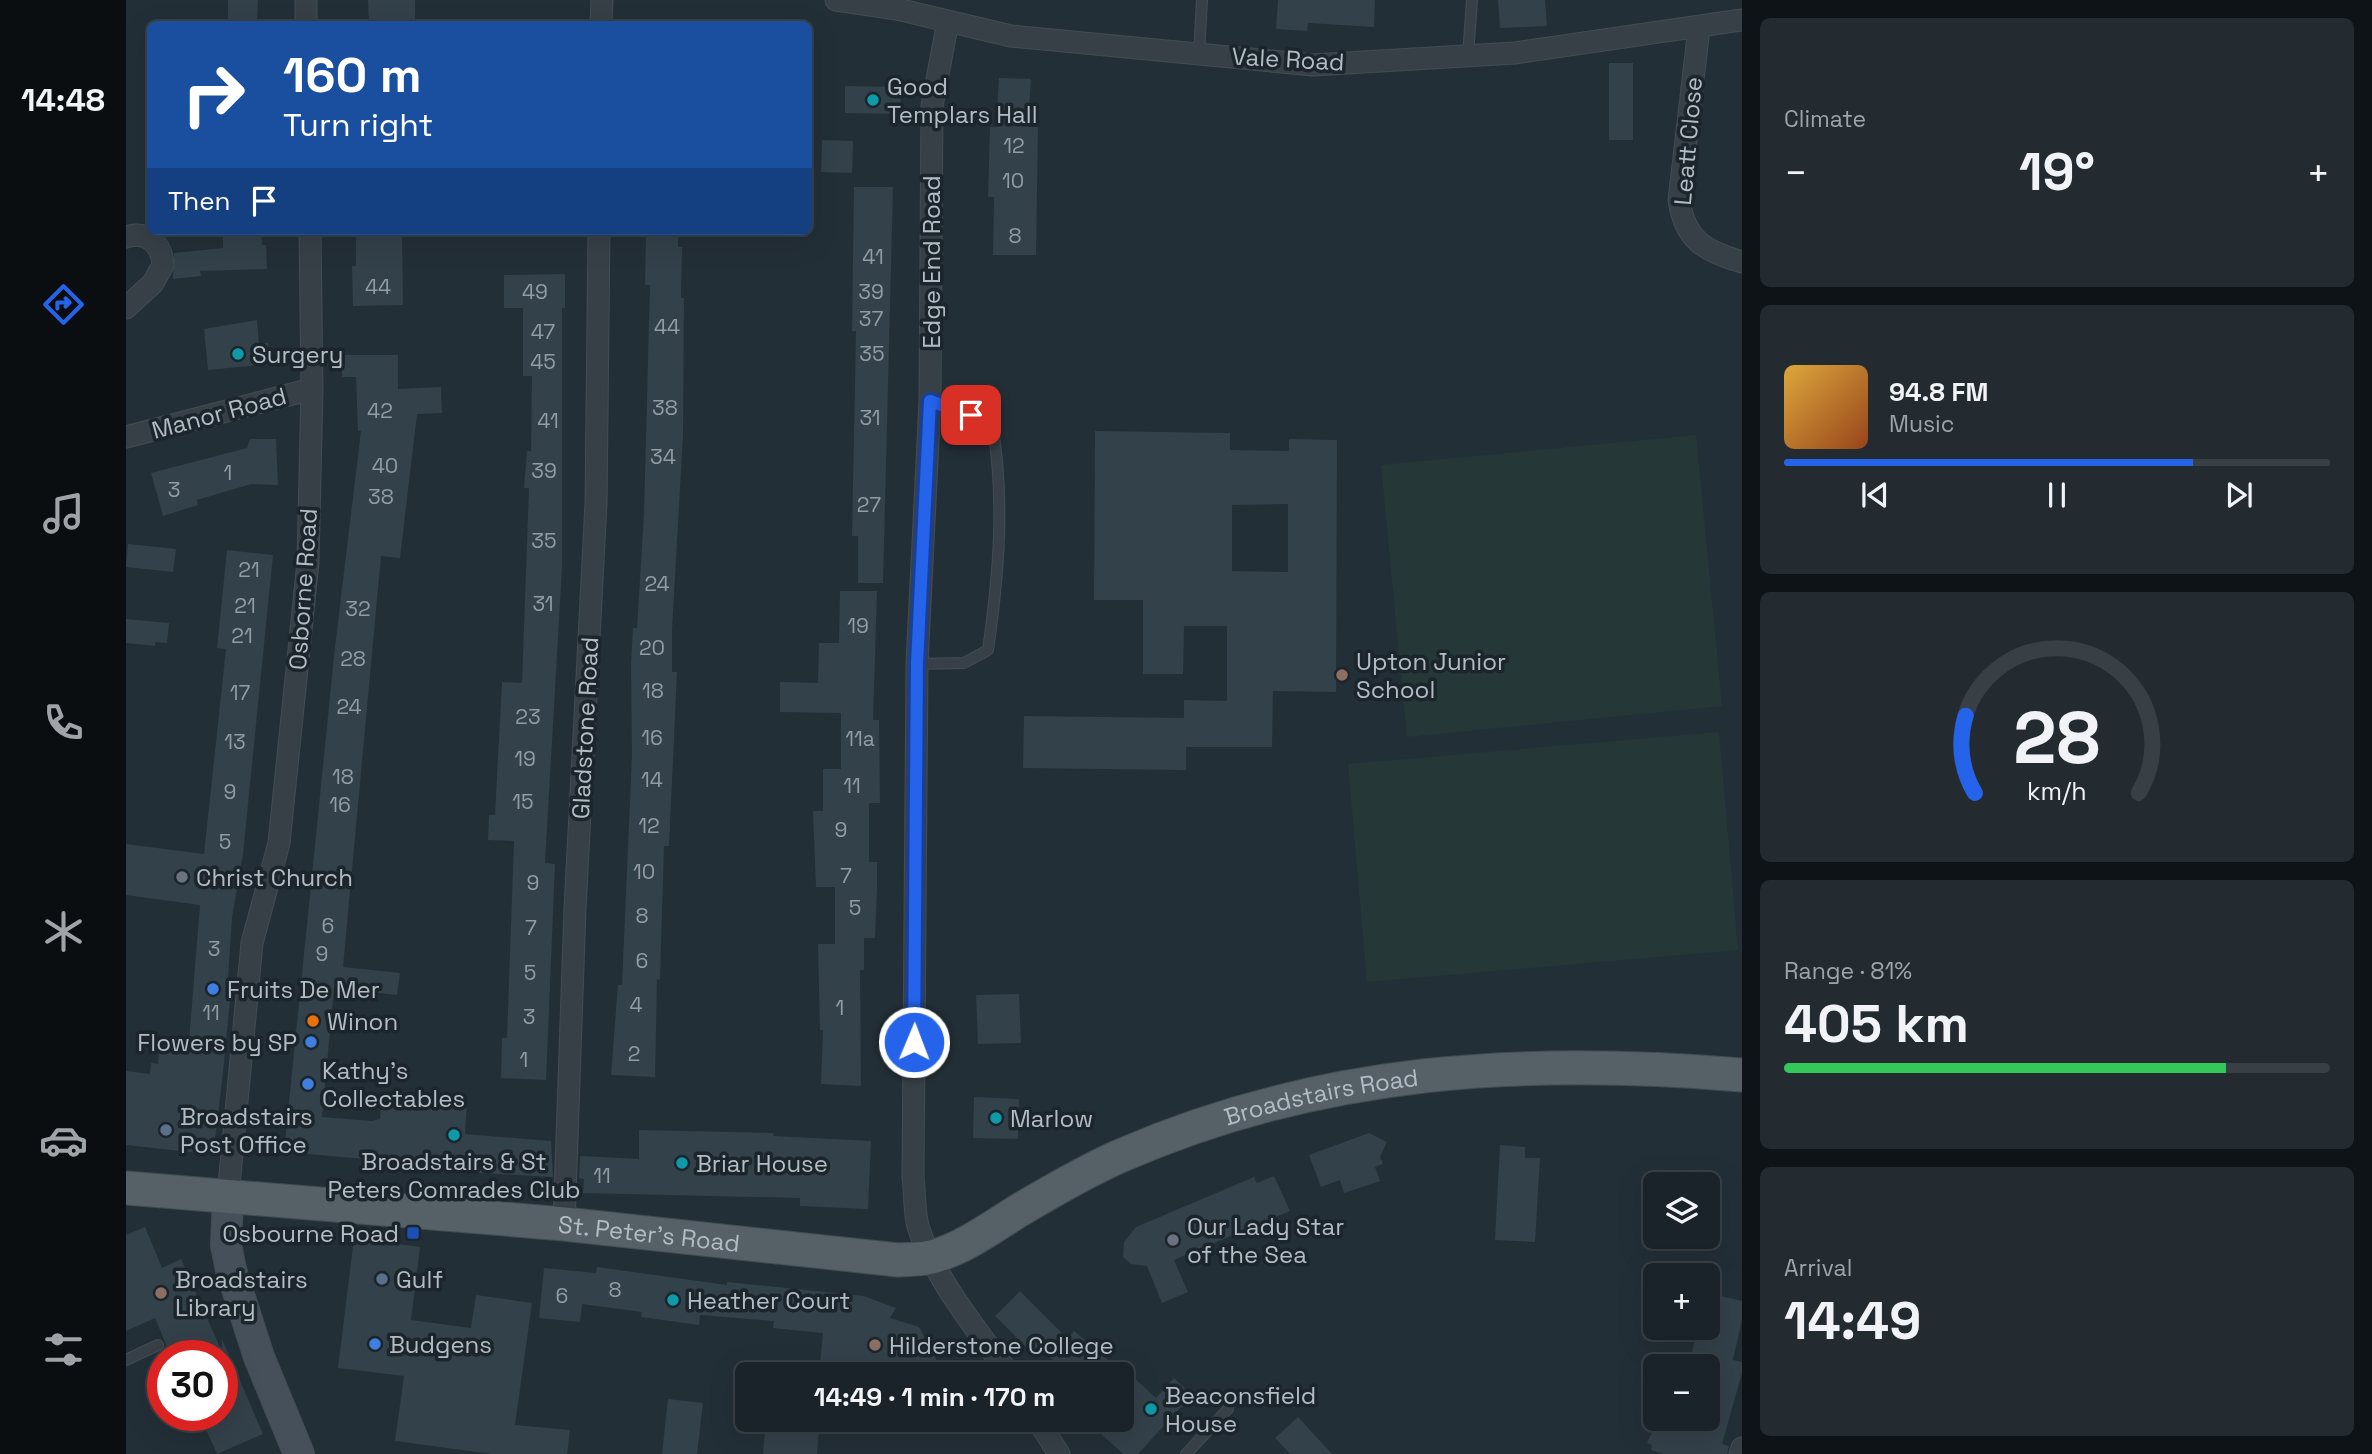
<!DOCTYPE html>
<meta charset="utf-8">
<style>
:root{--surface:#1a2329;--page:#232b31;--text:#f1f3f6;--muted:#9fa4a8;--line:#384046;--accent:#2563eb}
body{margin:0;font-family:"Space Grotesk",sans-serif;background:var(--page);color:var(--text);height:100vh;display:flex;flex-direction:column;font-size:26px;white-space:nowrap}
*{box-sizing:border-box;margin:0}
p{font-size:23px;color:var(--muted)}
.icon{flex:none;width:38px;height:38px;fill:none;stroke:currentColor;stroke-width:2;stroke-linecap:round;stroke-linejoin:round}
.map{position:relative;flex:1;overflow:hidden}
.sheet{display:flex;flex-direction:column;gap:18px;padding:18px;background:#0e1317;width:630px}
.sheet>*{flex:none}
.hud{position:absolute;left:21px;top:21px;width:665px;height:214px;border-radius:10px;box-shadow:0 7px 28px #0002,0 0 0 2px var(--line);background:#1a4fa0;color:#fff;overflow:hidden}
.controls{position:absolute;left:1517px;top:1172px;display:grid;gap:14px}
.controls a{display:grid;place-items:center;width:77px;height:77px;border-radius:10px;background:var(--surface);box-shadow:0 7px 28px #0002,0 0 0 2px var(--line);font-size:35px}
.speed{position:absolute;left:21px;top:1340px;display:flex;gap:14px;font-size:35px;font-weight:700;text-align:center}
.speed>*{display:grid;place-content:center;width:91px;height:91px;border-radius:50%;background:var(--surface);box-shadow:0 7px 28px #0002,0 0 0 2px var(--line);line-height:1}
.speed .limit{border:10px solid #d22;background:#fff;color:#111}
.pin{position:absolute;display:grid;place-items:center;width:60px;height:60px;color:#fff;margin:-30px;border-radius:14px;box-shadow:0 4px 10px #0006}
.me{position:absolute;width:77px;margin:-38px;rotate:1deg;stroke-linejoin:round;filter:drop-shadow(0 0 5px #0008)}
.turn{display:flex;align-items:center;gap:24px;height:147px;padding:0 21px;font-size:32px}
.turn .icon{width:91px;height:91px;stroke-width:2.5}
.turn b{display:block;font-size:49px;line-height:60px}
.then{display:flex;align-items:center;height:66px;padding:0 21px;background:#0003;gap:14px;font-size:26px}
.big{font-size:52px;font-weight:600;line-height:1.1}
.sheet .tile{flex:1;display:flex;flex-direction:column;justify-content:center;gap:10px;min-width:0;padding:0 24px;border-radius:10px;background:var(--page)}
.sheet .dial{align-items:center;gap:0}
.dial svg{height:182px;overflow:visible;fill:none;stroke:var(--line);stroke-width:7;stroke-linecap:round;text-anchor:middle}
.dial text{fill:var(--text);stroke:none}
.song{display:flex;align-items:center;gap:21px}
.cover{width:84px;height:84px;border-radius:10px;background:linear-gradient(135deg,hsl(40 70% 55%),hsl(20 70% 35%))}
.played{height:7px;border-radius:4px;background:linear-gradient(90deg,var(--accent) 75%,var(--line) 75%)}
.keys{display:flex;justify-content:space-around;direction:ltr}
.heat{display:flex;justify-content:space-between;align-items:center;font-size:38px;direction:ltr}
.charge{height:10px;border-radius:5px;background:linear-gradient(90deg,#34c759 81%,var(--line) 0)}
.trip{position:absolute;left:609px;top:1362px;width:399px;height:70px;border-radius:10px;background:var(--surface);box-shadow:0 7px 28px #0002,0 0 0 2px var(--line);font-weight:600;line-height:70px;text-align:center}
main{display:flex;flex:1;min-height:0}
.menu{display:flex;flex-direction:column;width:126px;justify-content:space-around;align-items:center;background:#0a0e10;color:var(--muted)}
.menu .icon{width:49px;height:49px}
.menu .on{color:var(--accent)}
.menu b{font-size:32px;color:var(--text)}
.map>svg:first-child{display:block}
.green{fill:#253837}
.building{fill:#33414a;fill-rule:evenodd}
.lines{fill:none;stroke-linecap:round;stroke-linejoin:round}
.service-casing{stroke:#434c54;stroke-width:12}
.minor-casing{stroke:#434c54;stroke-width:23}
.secondary-casing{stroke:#434c54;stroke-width:32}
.primary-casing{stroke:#434c54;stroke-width:35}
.service{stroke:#374047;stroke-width:10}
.minor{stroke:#374047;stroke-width:21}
.secondary{stroke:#45505a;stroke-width:30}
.primary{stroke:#556067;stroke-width:33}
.route-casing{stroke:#184099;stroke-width:18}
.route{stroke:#2563eb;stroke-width:12}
.culture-dot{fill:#0f9aa8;stroke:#1c252c;stroke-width:2.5}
.education-dot{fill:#8d6e63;stroke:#1c252c;stroke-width:2.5}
.worship-dot{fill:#6b7280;stroke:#1c252c;stroke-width:2.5}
.shop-dot{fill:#3f7fe0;stroke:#1c252c;stroke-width:2.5}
.food-dot{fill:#e8710a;stroke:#1c252c;stroke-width:2.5}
.service-dot{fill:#5c6f8a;stroke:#1c252c;stroke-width:2.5}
.transit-dot{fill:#1a4fb4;stroke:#1c252c;stroke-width:2.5}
.labels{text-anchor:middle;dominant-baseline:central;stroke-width:7;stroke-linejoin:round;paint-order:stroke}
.number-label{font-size:21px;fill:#919ca4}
.street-label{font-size:24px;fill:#b2bcc4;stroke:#1c252c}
.poi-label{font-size:24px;fill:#b2bcc4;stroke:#1c252c;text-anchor:start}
</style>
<main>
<nav class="menu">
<b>14:48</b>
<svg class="icon on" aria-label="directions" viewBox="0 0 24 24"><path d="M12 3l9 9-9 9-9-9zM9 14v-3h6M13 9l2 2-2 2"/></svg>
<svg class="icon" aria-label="music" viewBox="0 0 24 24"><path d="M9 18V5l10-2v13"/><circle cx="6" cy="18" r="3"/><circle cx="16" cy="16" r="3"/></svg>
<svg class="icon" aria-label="phone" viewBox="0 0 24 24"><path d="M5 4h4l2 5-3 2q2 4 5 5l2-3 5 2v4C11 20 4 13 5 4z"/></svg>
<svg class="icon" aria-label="climate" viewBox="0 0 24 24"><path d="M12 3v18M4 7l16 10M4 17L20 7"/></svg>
<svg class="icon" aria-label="car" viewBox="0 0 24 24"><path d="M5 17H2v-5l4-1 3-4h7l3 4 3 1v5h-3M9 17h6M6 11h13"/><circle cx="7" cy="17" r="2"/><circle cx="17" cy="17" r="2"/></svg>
<svg class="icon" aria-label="filters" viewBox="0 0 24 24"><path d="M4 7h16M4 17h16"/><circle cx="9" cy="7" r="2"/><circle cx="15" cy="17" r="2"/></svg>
</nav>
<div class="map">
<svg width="1616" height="1454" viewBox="0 0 1616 1454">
<rect width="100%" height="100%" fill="#232f37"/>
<path class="green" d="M 1570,435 L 1596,706 L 1281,737 L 1255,465 Z
M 1593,732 L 1612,950 L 1241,982 L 1222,764 Z"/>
<path class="building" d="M 102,0 L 132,0 L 131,24 L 102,24 Z
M 242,0 L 289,0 L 289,24 L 243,24 Z
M 1152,0 L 1249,0 L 1248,27 L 1182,23 L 1181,31 L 1150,29 Z
M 1372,0 L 1419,0 L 1421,26 L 1374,28 Z
M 1483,63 L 1507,63 L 1507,140 L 1483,140 Z
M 873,78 L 905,79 L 902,127 L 912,127 L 910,255 L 867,255 L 868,197 L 862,197 L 864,127 L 870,127 Z
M 719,86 L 775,87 L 774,114 L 719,113 Z
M 696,140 L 727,141 L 726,173 L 695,172 Z
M 728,187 L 767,187 L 757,583 L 732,583 L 732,536 L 726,536 L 730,331 L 726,331 Z
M 97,231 L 135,231 L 136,245 L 140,245 L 141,269 L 74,271 L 75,276 L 47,279 L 48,253 L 97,248 Z
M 230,231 L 276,231 L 277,305 L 227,306 L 226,266 L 230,266 Z
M 520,231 L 552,231 L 552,247 L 556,247 L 555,298 L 558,298 L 557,435 L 546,630 L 546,672 L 551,672 L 543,846 L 538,846 L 534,980 L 531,979 L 529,1077 L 485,1075 L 492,985 L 496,985 L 506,755 L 505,665 L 507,628 L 511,628 L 518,514 L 524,285 L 519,285 Z
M 439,274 L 439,308 L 436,308 L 436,568 L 419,863 L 429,864 L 420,1080 L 375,1078 L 376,1038 L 381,1038 L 388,841 L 362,840 L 363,815 L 369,815 L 376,682 L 396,683 L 403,488 L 398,488 L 401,451 L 405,451 L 406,376 L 397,376 L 397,308 L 378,308 L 378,275 Z
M 131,320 L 133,344 L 142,343 L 144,364 L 82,370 L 78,329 Z
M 216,355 L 272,355 L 272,389 L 315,387 L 316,413 L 291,414 L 274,558 L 255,556 L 217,967 L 274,973 L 271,995 L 208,988 L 196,1117 L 246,1121 L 254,1119 L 255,1104 L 301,1108 L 302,1099 L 341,1101 L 339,1134 L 425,1141 L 427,1177 L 297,1170 L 298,1159 L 239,1156 L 239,1159 L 158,1152 L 209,647 L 235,431 L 232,431 L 230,377 L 216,377 Z
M 969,431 L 1104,433 L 1104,450 L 1163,451 L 1163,439 L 1211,440 L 1210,692 L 1147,691 L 1146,747 L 1060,747 L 1060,770 L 897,768 L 898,716 L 1058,718 L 1058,700 L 1101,701 L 1101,626 L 1058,626 L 1057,674 L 1017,674 L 1017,600 L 968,600 ZM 1162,504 L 1162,572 L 1106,571 L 1106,505 Z
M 124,439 L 150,439 L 152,485 L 125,484 L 71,500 L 72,505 L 37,516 L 25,473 L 121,448 Z
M 2,544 L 50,549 L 47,572 L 0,567 Z
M 101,550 L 147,555 L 117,854 L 106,917 L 102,979 L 106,980 L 96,1082 L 88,1147 L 81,1154 L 0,1145 L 0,1071 L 24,1074 L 25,1063 L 32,1064 L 33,1051 L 62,1054 L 74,905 L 0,895 L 0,844 L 78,854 L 100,649 L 91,648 Z
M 714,591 L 751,591 L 747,720 L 753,720 L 754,803 L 743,803 L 743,862 L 751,862 L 751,887 L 749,938 L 738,938 L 738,970 L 734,970 L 735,1086 L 695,1084 L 697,1030 L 694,1030 L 692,944 L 709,944 L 709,887 L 690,887 L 687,811 L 697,811 L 697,769 L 715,769 L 715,713 L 654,712 L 654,682 L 692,683 L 693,643 L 713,643 Z
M 0,619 L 43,623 L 41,643 L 29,642 L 29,646 L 0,643 Z
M 893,994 L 895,1043 L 852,1044 L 850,995 Z
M 848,1097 L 893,1099 L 892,1139 L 847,1138 Z
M 513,1130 L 648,1133 L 647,1136 L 745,1141 L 742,1209 L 674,1206 L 674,1198 L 457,1193 L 458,1179 L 453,1178 L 454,1156 L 513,1159 Z
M 1243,1133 L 1261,1142 L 1254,1157 L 1257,1164 L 1249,1167 L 1254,1181 L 1218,1193 L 1214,1180 L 1195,1187 L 1183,1155 Z
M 1374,1145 L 1399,1147 L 1399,1158 L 1414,1158 L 1409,1242 L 1369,1240 Z
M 1148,1176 L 1164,1211 L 1048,1260 L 1062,1292 L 1036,1303 L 1021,1266 L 1005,1264 L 997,1257 L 998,1242 L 1010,1227 L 1128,1177 L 1131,1183 Z
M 19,1227 L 36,1268 L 55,1259 L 96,1352 L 96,1339 L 137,1434 L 91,1454 L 74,1416 L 96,1416 L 96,1356 L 45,1356 L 29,1318 L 0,1331 L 0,1235 Z
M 228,1238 L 294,1247 L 285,1320 L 345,1328 L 350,1295 L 406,1303 L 389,1425 L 444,1430 L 441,1454 L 366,1454 L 269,1441 L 278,1376 L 212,1368 Z
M 471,1267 L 601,1285 L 601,1282 L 738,1296 L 770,1308 L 764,1318 L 793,1327 L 818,1374 L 734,1374 L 731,1368 L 694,1364 L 697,1333 L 647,1328 L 648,1321 L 574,1315 L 573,1325 L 515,1317 L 516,1312 L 456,1304 L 454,1322 L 413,1318 L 418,1268 L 470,1273 Z
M 894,1291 L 942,1339 L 948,1331 L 996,1372 L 996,1367 L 1030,1398 L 1048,1378 L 1066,1395 L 1012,1454 L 997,1454 L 959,1419 L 996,1419 L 996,1374 L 943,1374 L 912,1347 L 906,1353 L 869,1316 Z
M 1582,1293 L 1616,1301 L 1616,1320 L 1607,1360 L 1616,1362 L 1616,1373 L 1596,1444 L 1603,1446 L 1601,1454 L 1538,1454 L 1525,1450 L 1526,1445 L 1521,1443 L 1530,1424 L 1561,1433 L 1565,1423 L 1582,1429 L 1582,1367 L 1563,1367 L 1571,1328 L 1582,1328 Z
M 542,1399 L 577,1403 L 571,1454 L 536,1454 Z
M 1172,1417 L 1206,1454 L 1164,1454 L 1149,1438 Z
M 640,1419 L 694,1419 L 691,1454 L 637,1454 Z"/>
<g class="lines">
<defs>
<path id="service" d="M 1073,54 L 1076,0
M 1342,56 L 1346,0
M 791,664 L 838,663 L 862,650 C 873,573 879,499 866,422 L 804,401
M 0,1360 L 32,1345
M 1060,1454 L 1102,1409"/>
<path id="minor" d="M 180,0 L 180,24
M 710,0 L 771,9 L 885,36 L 1187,65 L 1389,53 L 1616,20
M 822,21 L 806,106 L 804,401 L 791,664 L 787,1177 C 789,1193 788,1211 792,1226 C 807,1277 852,1331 883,1374
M 475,24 L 476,0
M 1573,28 L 1553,200 C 1559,240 1578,251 1616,262
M 0,237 C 21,230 36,244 37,265 L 27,283 L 0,308
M 0,437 L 186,389
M 102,1196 L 126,943 L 153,843 L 182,562 L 186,389 L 184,231
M 438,1224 L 449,909 L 470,503 L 473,231
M 911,1419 L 933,1454
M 1614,1454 L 1616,1448"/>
<path id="secondary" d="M 102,1196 L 100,1245 L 105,1270 L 133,1357 L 173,1454"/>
<g id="primary">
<path id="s1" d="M 0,1188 L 438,1224 L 772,1260 C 784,1259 797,1260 809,1256 C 839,1247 865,1228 892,1211 C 924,1192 960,1171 994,1156 C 1196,1068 1399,1057 1616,1075"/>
</g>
</defs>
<use href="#service" class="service-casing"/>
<use href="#minor" class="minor-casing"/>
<use href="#secondary" class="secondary-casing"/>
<use href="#primary" class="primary-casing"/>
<use href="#service" class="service"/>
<use href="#minor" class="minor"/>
<use href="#secondary" class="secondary"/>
<use href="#primary" class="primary"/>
</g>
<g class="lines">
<defs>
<path id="route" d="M 788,1042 L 791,664 L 804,401 L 845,415"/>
</defs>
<use href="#route" class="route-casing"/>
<use href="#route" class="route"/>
</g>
<g class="culture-dot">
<circle cx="747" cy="100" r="7"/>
<circle cx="112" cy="354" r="7"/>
<circle cx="870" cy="1118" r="7"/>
<circle cx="328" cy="1135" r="7"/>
<circle cx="556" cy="1163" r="7"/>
<circle cx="547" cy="1300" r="7"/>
<circle cx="1025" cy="1409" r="7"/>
</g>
<g class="education-dot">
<circle cx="1216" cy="675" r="7"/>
<circle cx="35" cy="1293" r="7"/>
<circle cx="749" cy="1345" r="7"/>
</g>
<g class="worship-dot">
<circle cx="56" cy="877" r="7"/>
<circle cx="1047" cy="1240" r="7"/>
</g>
<g class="shop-dot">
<circle cx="87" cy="989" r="7"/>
<circle cx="185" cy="1042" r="7"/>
<circle cx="182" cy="1084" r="7"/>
<circle cx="249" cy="1344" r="7"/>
</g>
<circle class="food-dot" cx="187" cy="1021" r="7"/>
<g class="service-dot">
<circle cx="40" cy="1130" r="7"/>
<circle cx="256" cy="1279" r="7"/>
</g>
<rect class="transit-dot" x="280" y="1226" width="14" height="14" rx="3.5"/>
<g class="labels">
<g class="number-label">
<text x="888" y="145">12</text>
<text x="887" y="180">10</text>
<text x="889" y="235">8</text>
<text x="747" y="256">41</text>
<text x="252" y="286">44</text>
<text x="409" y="291">49</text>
<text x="745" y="291">39</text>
<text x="745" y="318">37</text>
<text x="541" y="326">44</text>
<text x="417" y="331">47</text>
<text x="746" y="353">35</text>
<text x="417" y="361">45</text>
<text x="539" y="407">38</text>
<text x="254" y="410">42</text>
<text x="744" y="417">31</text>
<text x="422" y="420">41</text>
<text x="537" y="456">34</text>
<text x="259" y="465">40</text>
<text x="418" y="470">39</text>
<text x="102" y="472">1</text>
<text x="48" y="489">3</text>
<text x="255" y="496">38</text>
<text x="743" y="504">27</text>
<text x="418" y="540">35</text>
<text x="123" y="569">21</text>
<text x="531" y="583">24</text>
<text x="417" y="603">31</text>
<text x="119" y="605">21</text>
<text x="232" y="608">32</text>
<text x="732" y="625">19</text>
<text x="116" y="635">21</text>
<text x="526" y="647">20</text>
<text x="227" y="658">28</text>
<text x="527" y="690">18</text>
<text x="114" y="692">17</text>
<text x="223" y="706">24</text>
<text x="402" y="716">23</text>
<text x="526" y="737">16</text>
<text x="734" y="738">11a</text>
<text x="109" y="741">13</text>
<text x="399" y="758">19</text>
<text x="217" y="776">18</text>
<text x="526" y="779">14</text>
<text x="726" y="785">11</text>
<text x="104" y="791">9</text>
<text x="397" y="801">15</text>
<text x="214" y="804">16</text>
<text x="523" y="825">12</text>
<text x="715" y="829">9</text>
<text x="99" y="841">5</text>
<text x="518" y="871">10</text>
<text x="720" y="875">7</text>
<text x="407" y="882">9</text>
<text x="729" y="907">5</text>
<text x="516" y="915">8</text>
<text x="202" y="925">6</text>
<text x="405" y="927">7</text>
<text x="88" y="948">3</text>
<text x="196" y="953">9</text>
<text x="516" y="960">6</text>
<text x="404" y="972">5</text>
<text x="510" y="1004">4</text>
<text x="714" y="1007">1</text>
<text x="85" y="1012">11</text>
<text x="403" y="1016">3</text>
<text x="508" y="1053">2</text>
<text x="398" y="1059">1</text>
<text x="476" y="1175">11</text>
<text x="489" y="1289">8</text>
<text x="436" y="1295">6</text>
</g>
<g class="street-label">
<text transform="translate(1162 59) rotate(3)">Vale Road</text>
<text transform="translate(1562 141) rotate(-85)">Leatt Close</text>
<text transform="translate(805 262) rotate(-90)">Edge End Road</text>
<text transform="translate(93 413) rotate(-15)">Manor Road</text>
<text transform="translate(177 589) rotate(-86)">Osborne Road</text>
<text transform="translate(459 728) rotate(-87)">Gladstone Road</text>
<text stroke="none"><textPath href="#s1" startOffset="1234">Broadstairs Road</textPath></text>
<text stroke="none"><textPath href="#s1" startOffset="525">St. Peter's Road</textPath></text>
</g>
<g class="poi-label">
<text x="761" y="86">Good<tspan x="761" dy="28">Templars Hall</tspan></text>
<text x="126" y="354">Surgery</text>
<text x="1230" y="661">Upton Junior<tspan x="1230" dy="28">School</tspan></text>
<text x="70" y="877">Christ Church</text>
<text x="101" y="989">Fruits De Mer</text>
<text x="201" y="1021">Winon</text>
<text x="171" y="1042" text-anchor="end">Flowers by SP</text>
<text x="196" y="1070">Kathy's<tspan x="196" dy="28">Collectables</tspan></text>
<text x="54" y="1116">Broadstairs<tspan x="54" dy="28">Post Office</tspan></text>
<text x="884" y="1118">Marlow</text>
<text x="328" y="1161" text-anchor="middle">Broadstairs &amp; St<tspan x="328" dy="28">Peters Comrades Club</tspan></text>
<text x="570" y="1163">Briar House</text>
<text x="1061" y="1226">Our Lady Star<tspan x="1061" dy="28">of the Sea</tspan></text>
<text x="273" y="1233" text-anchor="end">Osbourne Road</text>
<text x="49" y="1279">Broadstairs<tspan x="49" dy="28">Library</tspan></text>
<text x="270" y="1279">Gulf</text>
<text x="561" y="1300">Heather Court</text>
<text x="263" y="1344">Budgens</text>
<text x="763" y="1345">Hilderstone College</text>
<text x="1039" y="1395">Beaconsfield<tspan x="1039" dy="28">House</tspan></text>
</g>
</g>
</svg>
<div class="controls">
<a><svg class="icon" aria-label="layers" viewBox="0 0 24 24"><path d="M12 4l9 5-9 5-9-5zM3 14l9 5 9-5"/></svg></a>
<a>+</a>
<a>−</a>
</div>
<div class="speed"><div class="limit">30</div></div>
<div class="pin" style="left:845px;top:415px;background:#d93025"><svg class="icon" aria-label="arrive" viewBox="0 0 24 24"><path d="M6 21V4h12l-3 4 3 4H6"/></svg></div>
<svg class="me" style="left:788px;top:1042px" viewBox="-20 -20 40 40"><circle r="17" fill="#2563eb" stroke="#fff" stroke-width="3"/><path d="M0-11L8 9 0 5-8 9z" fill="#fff"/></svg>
<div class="trip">14:49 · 1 min · 170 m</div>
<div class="hud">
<div class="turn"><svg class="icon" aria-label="right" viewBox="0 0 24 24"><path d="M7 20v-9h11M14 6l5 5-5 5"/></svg><div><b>160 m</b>Turn right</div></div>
<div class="then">Then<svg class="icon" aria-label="arrive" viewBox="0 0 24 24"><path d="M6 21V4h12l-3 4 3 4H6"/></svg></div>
</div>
</div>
<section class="sheet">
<div class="tile"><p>Climate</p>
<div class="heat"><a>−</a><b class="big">19°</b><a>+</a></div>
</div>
<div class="tile">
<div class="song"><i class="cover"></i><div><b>94.8 FM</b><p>Music</p></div></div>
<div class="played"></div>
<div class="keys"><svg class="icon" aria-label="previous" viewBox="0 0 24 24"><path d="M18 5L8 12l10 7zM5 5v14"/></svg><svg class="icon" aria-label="pause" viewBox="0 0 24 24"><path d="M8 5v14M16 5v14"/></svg><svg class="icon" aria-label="next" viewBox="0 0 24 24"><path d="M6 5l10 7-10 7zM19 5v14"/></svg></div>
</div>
<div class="tile dial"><svg viewBox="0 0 100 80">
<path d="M14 69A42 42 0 1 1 86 69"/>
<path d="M14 69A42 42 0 0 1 10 35" stroke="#2563eb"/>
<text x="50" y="56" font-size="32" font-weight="700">28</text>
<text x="50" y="72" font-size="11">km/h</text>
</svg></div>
<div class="tile"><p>Range · 81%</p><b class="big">405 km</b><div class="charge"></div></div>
<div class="tile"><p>Arrival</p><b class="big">14:49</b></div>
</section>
</main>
